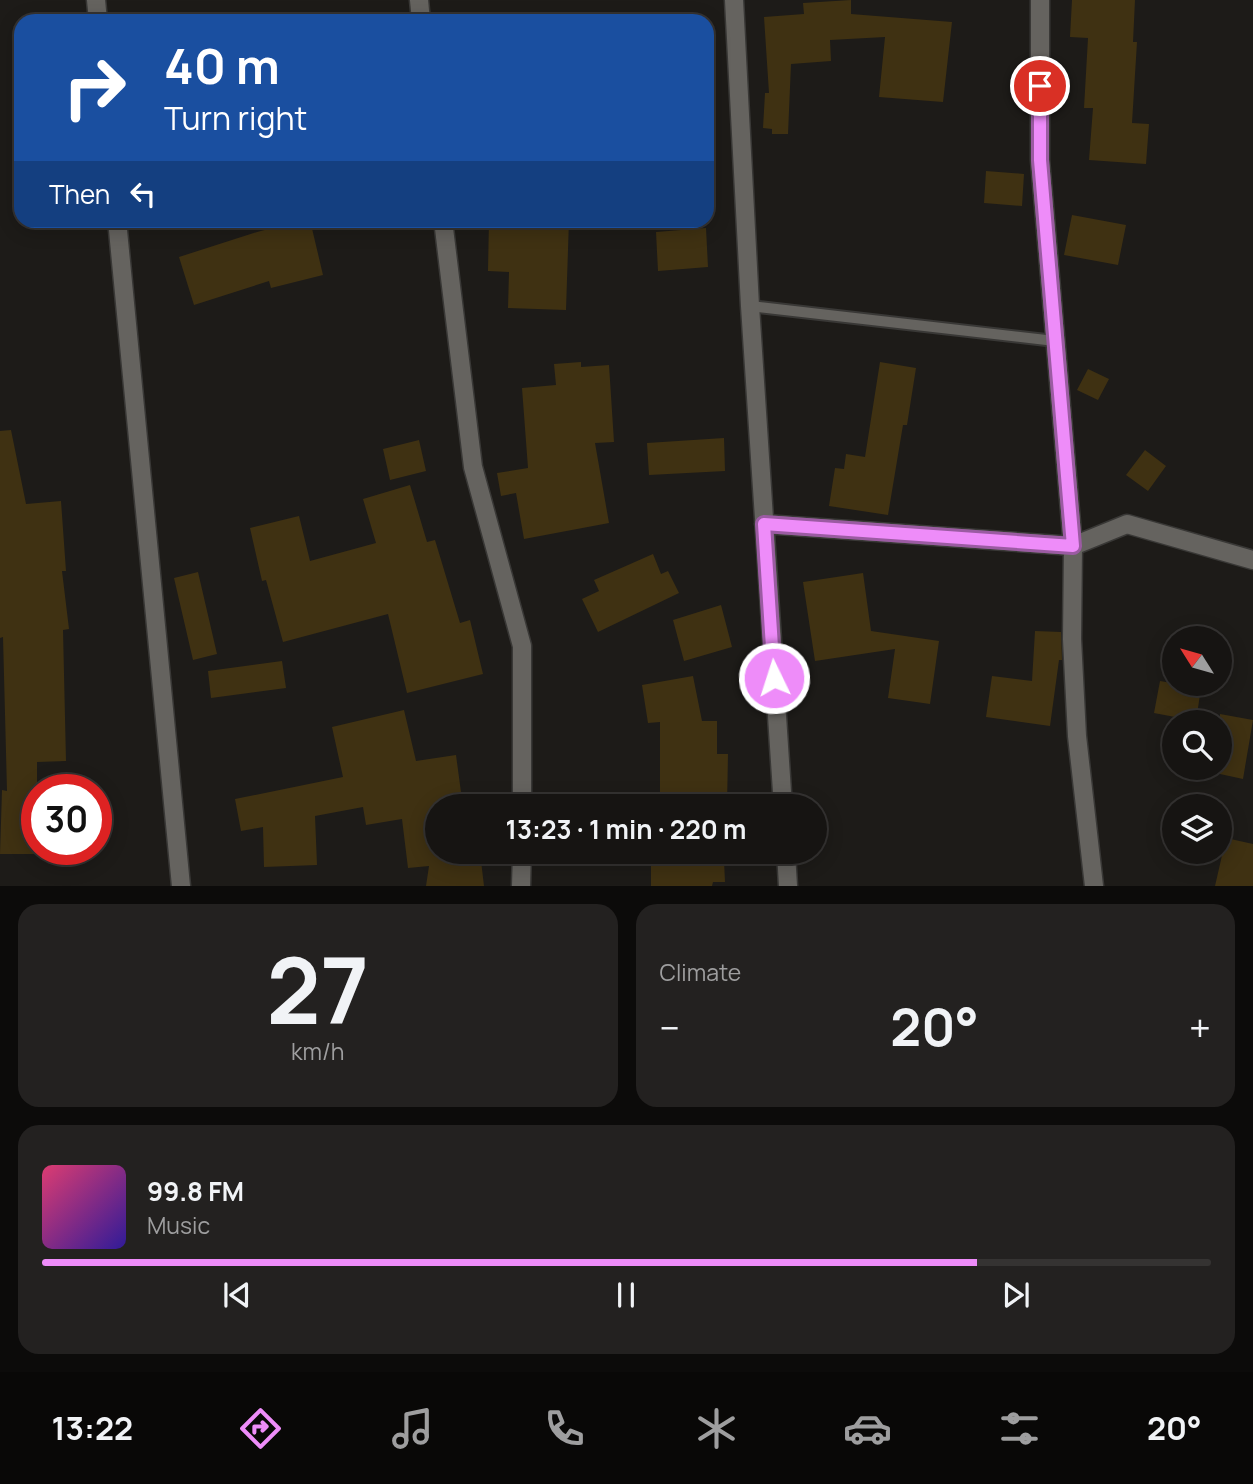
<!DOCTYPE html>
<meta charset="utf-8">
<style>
:root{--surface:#161412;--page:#232120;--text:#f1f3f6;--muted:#9e9e9f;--line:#353332;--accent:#ee8cf9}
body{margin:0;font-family:Manrope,sans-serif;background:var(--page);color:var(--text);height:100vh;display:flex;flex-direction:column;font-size:26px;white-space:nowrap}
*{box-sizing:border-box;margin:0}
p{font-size:23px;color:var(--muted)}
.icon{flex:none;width:38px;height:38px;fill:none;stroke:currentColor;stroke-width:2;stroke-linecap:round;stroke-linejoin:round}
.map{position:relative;height:886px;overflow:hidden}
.side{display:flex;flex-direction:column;gap:18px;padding:18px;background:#0c0b0a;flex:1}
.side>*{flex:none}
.top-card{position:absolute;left:14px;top:14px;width:700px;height:214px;border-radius:21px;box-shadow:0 4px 18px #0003,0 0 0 2px var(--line);background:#1a4fa0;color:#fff;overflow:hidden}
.needle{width:46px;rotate:307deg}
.controls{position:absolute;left:1162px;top:626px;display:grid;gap:14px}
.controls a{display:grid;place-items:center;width:70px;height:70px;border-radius:50%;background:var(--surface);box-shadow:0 4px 18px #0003,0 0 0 2px var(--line);font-size:35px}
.speed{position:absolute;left:21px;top:774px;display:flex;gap:14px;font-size:35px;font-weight:700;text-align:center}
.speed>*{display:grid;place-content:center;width:91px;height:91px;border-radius:50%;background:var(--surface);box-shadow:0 4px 18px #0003,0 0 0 2px var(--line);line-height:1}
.speed .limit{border:10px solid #d22;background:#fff;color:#111}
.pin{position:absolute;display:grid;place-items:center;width:60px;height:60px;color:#fff;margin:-30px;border:4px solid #fff;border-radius:50%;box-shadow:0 2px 7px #0007}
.me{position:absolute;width:77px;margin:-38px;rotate:356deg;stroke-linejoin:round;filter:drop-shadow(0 0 5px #0008)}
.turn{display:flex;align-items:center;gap:24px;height:147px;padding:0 35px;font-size:32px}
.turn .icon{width:91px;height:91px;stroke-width:2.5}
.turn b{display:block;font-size:49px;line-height:60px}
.then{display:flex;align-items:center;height:66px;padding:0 35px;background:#0003;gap:14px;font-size:26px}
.big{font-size:52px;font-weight:700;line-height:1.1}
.side .card{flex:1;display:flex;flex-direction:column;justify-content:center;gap:10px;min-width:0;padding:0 24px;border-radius:21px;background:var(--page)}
.side .dial{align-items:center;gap:0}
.dial b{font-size:91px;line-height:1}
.song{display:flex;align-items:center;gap:21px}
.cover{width:84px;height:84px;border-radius:10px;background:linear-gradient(135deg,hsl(340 70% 55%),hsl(250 70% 35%))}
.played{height:7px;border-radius:4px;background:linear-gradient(90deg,var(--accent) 80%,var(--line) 80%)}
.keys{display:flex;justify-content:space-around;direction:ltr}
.heat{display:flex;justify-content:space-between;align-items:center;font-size:38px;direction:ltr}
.side .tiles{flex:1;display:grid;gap:18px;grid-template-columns:1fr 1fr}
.card:last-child{grid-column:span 2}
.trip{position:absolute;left:425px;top:794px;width:402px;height:70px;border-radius:35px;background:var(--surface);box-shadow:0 4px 18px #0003,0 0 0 2px var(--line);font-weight:700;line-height:70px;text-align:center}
.tab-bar{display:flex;height:112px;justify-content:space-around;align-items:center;background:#090807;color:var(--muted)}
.tab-bar .icon{width:49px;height:49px}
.tab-bar .on{color:var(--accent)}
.tab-bar b{font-size:32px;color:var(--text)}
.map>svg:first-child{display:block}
.building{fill:#3f3112}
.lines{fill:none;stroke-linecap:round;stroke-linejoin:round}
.service-casing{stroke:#393836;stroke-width:14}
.minor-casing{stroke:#393836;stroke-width:21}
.service{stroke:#65635f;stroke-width:10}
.minor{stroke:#65635f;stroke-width:18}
.route-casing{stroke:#9b5ba2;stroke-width:18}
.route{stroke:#ee8cf9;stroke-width:12}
</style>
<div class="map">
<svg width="1253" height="886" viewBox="0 0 1253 886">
<rect width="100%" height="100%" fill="#1d1b18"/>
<path class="building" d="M 851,0 L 851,14 L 952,22 L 943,102 L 879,97 L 885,37 L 830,40 L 831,61 L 791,64 L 788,134 L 772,134 L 772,129 L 763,128 L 765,93 L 769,93 L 764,17 L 804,14 L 803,3 Z
M 1072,0 L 1135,0 L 1133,42 L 1137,42 L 1132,123 L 1149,124 L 1146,164 L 1089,160 L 1093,108 L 1084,108 L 1088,38 L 1070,37 Z
M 986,171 L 1024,174 L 1022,206 L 984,203 Z
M 1072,215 L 1126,225 L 1118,265 L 1064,255 Z
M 303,220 L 310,220 L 323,275 L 271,288 L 269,281 L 194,305 L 179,257 L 257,232 Z
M 489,220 L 569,220 L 566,310 L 508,308 L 509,272 L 488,271 Z
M 706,228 L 708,267 L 658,271 L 656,232 Z
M 581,362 L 581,367 L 609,365 L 614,442 L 595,443 L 609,523 L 524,539 L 516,493 L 501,496 L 497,473 L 528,468 L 522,388 L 556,385 L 554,364 Z
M 880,362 L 916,368 L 907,425 L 903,425 L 888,515 L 829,506 L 835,468 L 844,469 L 846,454 L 865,457 Z
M 1088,369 L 1109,379 L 1098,400 L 1077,390 Z
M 11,430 L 26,504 L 61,501 L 66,571 L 62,571 L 69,629 L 63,630 L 66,761 L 37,762 L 37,854 L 0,854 L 2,790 L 7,791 L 3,637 L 0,638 L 0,431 Z
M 724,438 L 725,471 L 649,475 L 647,443 Z
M 419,440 L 426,471 L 390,480 L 383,449 Z
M 1145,450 L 1166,466 L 1148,491 L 1126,475 Z
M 410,485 L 427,542 L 435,540 L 460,623 L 470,620 L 483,674 L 407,693 L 388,614 L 283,642 L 266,580 L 262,581 L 250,528 L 299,516 L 310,561 L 376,543 L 363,499 Z
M 653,554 L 661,574 L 668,571 L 679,593 L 598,632 L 582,599 L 599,591 L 594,580 Z
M 198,572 L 217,654 L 193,660 L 174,578 Z
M 863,573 L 871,631 L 939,641 L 930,704 L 888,698 L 895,649 L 815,661 L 803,582 Z
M 721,605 L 732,647 L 684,661 L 673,620 Z
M 1035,631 L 1061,632 L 1062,660 L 1059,660 L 1050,726 L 986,717 L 992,676 L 1032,681 Z
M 282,661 L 286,688 L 211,698 L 208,671 Z
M 693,676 L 702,721 L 717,721 L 717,754 L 728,754 L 727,807 L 660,807 L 660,722 L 648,723 L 642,685 Z
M 1160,681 L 1201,688 L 1196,721 L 1154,713 Z
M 404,710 L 416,761 L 456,755 L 463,807 L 438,807 L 438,852 L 480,852 L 484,886 L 426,886 L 429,866 L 408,868 L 402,819 L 366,825 L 363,807 L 315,816 L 317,865 L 264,867 L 263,827 L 241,831 L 235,799 L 343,777 L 332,727 Z
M 1220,714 L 1253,720 L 1243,779 L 1220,774 Z
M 1226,838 L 1253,844 L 1253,886 L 1215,886 Z
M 651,860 L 724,860 L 725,882 L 713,882 L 712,886 L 651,886 Z"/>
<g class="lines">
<defs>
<path id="service" d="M 750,306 L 1055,341"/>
<path id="minor" d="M 96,0 L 98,21
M 419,0 L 421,21
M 734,0 L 750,306 L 783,807
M 1040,0 L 1040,160 L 1073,546 L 1072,639 L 1077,736 L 1094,886
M 117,220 L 181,886
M 443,220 L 473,467 L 522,646 L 522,807
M 764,524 L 1073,546 L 1127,524 L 1253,560
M 786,852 L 788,886
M 521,886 L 522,852"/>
</defs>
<use href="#service" class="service-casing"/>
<use href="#minor" class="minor-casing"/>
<use href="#service" class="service"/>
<use href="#minor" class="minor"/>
</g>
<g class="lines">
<defs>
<path id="route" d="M 774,678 L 764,524 L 1073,546 L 1040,160 L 1040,86"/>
</defs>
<use href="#route" class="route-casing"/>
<use href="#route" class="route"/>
</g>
</svg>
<div class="controls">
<a><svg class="needle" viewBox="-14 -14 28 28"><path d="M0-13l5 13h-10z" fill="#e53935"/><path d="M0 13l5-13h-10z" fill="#9e9e9f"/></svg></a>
<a><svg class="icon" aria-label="search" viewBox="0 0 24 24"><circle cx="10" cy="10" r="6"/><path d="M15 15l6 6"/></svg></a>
<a><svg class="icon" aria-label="layers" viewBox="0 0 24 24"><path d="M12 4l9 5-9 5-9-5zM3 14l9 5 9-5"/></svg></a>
</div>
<div class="speed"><div class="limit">30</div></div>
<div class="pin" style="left:1040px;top:86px;background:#d93025"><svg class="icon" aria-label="arrive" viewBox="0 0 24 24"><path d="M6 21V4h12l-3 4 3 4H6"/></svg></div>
<svg class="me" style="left:774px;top:678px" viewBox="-20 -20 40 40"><circle r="17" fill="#ee8cf9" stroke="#fff" stroke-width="3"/><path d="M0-11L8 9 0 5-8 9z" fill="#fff"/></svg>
<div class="trip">13:23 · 1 min · 220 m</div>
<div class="top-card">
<div class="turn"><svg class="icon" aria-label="right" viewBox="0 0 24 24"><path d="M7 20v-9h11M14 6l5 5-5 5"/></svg><div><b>40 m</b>Turn right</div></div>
<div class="then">Then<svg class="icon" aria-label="left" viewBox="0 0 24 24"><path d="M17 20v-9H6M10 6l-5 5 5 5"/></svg></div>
</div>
</div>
<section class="side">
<div class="tiles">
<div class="card dial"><b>27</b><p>km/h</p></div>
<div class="card"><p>Climate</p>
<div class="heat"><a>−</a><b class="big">20°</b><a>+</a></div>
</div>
<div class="card">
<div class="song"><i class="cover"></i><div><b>99.8 FM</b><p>Music</p></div></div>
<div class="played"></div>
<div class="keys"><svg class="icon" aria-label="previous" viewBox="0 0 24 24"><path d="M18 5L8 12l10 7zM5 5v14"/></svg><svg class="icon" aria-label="pause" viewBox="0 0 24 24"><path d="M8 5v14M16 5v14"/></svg><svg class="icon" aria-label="next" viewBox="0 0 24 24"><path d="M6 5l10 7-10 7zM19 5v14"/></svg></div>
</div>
</div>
</section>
<nav class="tab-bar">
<b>13:22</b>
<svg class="icon on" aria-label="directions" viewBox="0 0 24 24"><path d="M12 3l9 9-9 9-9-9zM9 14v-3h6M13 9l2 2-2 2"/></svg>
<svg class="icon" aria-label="music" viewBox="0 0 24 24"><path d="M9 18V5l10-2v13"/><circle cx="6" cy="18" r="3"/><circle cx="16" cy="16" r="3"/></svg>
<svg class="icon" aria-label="phone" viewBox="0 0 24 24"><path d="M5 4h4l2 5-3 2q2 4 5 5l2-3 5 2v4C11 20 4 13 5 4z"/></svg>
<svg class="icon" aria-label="climate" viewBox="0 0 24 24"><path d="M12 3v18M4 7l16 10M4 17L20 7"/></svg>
<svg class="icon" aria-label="car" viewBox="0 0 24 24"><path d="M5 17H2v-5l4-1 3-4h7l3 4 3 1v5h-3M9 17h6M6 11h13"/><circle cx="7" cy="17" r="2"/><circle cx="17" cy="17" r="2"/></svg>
<svg class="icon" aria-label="filters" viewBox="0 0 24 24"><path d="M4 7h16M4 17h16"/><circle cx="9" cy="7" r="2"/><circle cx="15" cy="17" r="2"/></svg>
<b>20°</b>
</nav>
